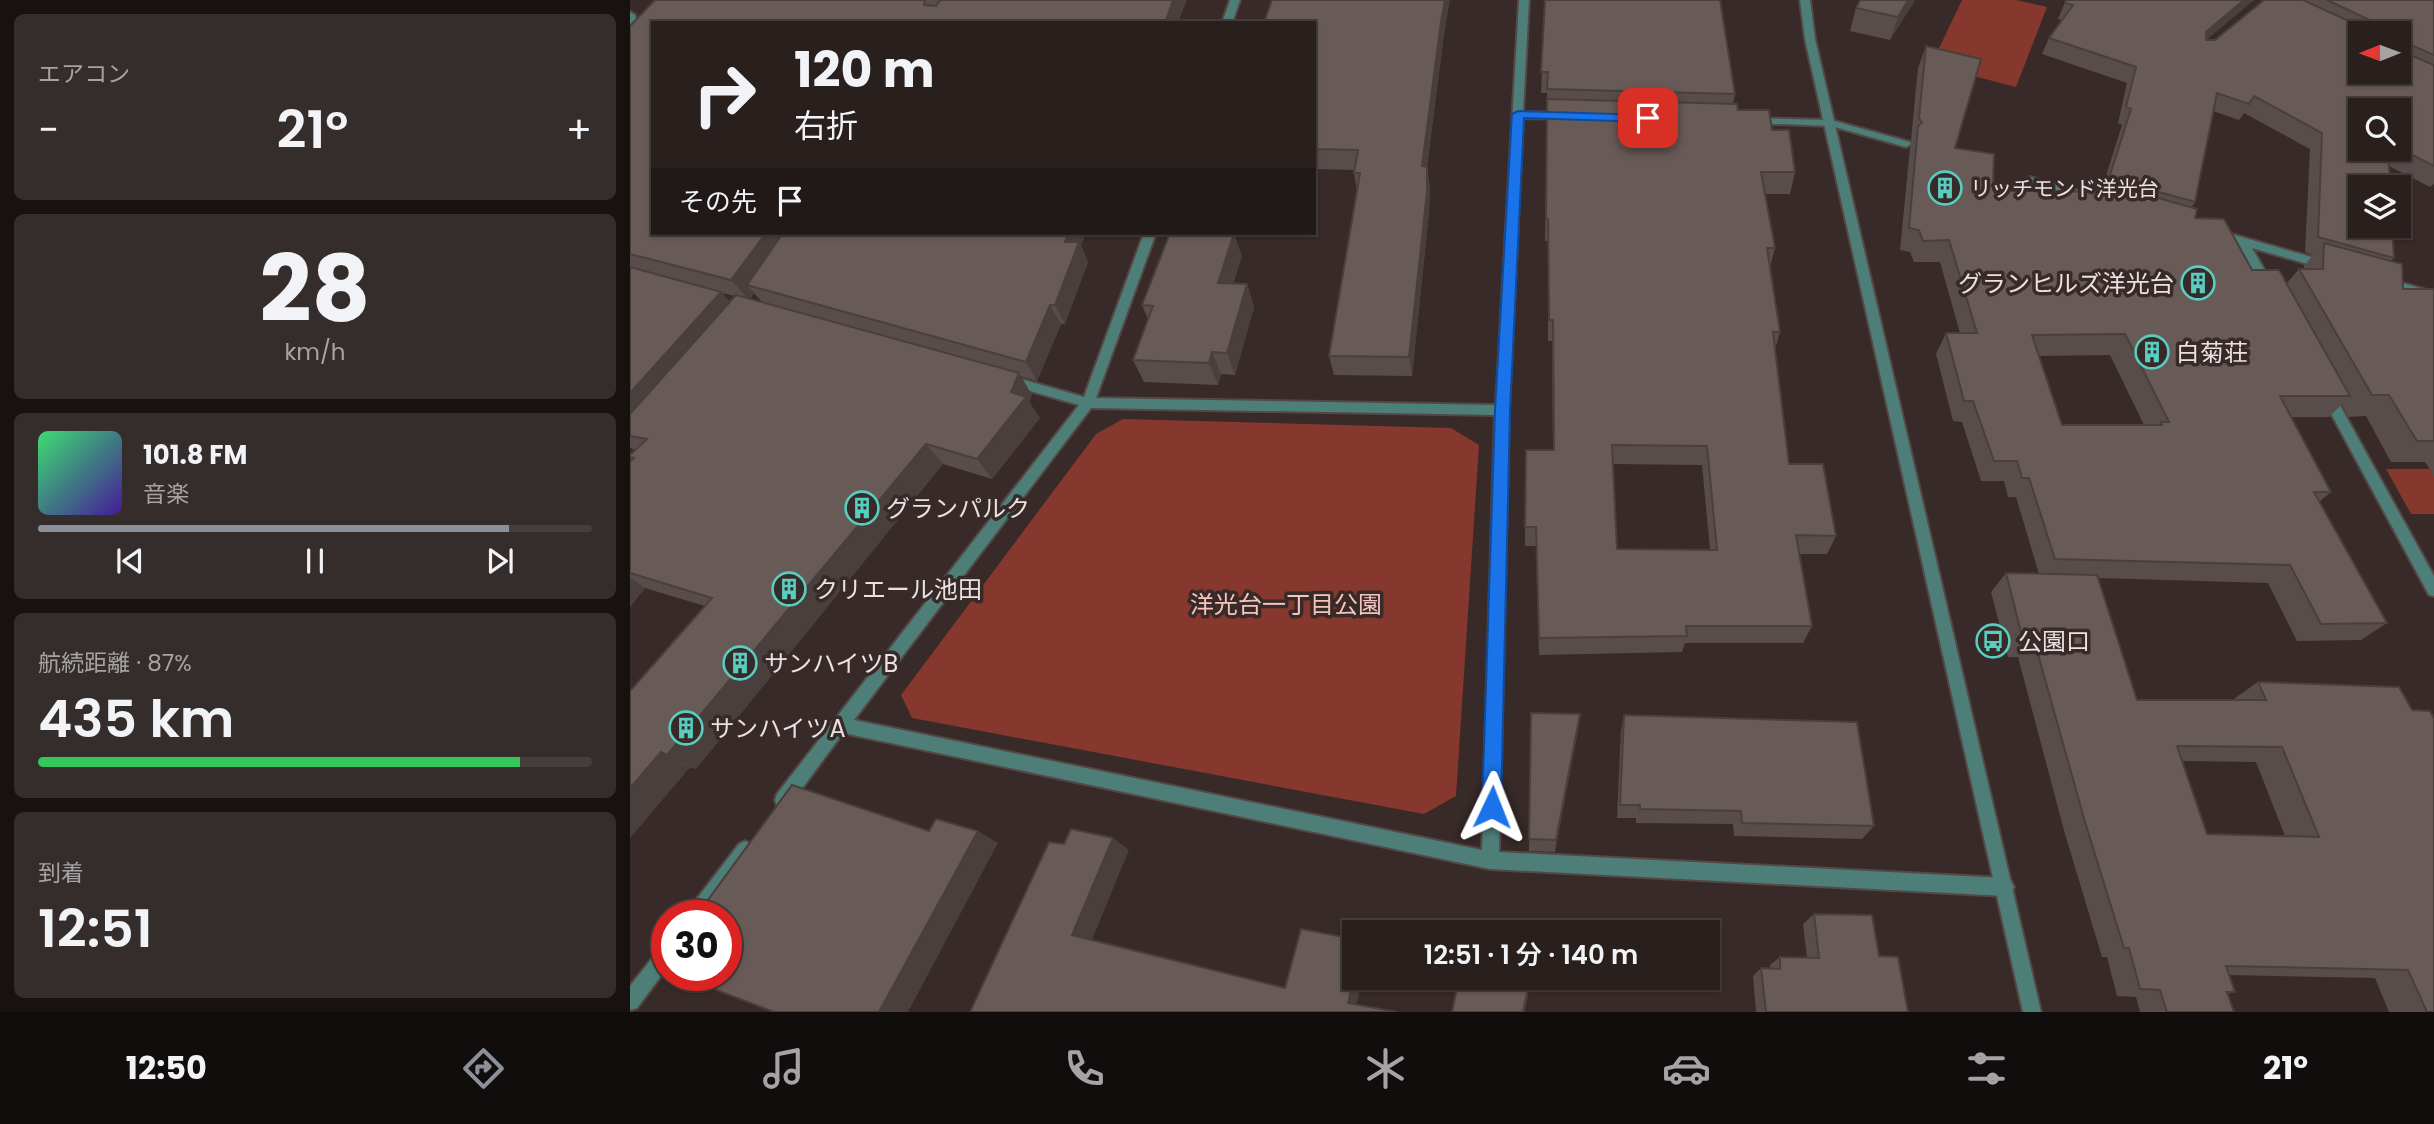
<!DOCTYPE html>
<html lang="ja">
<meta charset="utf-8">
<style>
:root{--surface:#29201e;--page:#352d2b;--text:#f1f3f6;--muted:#a5a3a4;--line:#453e3c;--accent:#8c9099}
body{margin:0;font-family:Poppins,"Noto Sans JP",sans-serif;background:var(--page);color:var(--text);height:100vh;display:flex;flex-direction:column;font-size:26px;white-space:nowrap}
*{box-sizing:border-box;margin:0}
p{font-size:23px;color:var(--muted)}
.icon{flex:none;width:38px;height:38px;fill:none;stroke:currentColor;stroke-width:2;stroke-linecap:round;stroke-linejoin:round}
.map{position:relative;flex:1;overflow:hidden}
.panel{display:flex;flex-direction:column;gap:14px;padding:14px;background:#171210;width:630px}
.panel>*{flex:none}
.top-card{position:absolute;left:21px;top:21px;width:665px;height:214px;border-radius:0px;box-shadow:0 2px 5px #0004,0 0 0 2px var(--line);background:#29201e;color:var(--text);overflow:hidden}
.needle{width:46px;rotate:269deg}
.buttons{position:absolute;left:1718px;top:21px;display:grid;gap:14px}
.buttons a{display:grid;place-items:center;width:63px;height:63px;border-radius:0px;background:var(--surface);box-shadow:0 2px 5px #0004,0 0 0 2px var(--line);font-size:35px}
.speed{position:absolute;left:21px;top:900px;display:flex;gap:14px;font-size:35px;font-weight:700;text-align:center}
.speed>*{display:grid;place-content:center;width:91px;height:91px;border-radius:50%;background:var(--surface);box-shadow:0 2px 5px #0004,0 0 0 2px var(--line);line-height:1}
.speed .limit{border:10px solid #d22;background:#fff;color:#111}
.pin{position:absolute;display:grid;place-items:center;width:60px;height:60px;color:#fff;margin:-30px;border-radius:14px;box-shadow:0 4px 10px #0006}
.me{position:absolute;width:77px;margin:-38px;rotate:2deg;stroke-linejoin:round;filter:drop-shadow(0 0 5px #0008)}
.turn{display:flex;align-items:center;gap:24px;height:147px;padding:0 28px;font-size:32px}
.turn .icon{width:91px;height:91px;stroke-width:2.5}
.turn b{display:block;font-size:49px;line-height:60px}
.then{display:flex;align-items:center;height:66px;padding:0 28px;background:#0003;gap:14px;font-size:26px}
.big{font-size:52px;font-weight:600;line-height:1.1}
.panel .card{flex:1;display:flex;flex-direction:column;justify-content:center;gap:10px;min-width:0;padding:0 24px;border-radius:10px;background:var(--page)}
.panel .dial{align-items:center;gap:0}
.dial b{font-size:91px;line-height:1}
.song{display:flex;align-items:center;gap:21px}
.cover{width:84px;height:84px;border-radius:10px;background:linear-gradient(135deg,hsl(140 70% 55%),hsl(260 70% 35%))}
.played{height:7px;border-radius:4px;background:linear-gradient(90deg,var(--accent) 85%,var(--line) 85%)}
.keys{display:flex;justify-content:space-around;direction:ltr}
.heat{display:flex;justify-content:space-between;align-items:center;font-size:38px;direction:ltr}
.charge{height:10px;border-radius:5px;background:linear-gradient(90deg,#34c759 87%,var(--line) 0)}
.trip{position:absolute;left:712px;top:920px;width:378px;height:70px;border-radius:0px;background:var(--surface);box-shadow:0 2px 5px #0004,0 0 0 2px var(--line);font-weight:600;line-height:70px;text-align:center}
.menu{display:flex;height:112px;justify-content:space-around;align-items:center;background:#100d0c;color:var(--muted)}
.menu .icon{width:49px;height:49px}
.menu .on{color:var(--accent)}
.menu b{font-size:32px;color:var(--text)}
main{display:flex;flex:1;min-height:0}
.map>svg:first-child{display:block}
.green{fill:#86372e}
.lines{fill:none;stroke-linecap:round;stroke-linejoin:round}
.minor-casing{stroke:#544745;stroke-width:4}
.tertiary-casing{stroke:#544745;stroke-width:4}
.minor{fill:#4d7e77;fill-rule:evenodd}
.tertiary{fill:#4d7e77;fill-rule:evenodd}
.wall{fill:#594d4b;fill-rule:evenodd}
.shaded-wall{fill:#493f3d}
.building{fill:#685a57;stroke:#493f3d;stroke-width:2;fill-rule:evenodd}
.route{fill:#1a73e8;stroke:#114b97;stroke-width:2}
.labels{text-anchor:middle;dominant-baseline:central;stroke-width:7;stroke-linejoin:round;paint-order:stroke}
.far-poi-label{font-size:21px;fill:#eae1e0;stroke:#372a28;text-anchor:start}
.poi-label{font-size:24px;fill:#eae1e0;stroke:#372a28;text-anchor:start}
.park-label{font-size:24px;fill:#f7c4bb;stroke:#372a28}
</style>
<main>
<section class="panel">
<div class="card"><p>エアコン</p>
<div class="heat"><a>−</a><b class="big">21°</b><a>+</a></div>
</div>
<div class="card dial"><b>28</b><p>km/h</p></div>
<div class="card">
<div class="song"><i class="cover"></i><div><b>101.8 FM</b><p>音楽</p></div></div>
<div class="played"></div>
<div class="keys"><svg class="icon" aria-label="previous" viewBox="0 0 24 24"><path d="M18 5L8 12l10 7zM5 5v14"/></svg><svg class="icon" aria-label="pause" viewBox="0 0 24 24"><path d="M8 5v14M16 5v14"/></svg><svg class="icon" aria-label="next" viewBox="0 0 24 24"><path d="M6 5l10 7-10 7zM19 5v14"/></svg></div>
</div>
<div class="card"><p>航続距離 · 87%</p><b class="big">435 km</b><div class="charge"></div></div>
<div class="card"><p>到着</p><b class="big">12:51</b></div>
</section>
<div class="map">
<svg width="1804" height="1012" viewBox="0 0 1804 1012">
<rect width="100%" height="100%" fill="#372a28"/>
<path class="green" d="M 1332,0 L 1386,0 L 1417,7 L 1386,87 L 1301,65 Z
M 493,419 L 821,428 L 849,445 L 826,796 L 794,814 L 282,718 L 271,695 L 466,434 Z
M 1756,469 L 1804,469 L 1804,514 L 1781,514 Z"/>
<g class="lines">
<defs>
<path id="minor" d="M 600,0 L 610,0 L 602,23 L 592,23 Z
M 889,0 L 899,0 L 893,112 L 935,113 L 940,116 L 935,119 L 893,118 L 879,410 L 869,852 L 1375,878 L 1381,881 L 1384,887 L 1381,893 L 1375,896 L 860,869 L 213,733 L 159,806 L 153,808 L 147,806 L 145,800 L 147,794 L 449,405 L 372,383 L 371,380 L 372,377 L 377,375 L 454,397 L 514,233 L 526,233 L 466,398 L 866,405 ZM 461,408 L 865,415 L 852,850 L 224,720 Z
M 0,12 L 5,15 L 10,34 L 0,42 Z
M 1123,118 L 1201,120 L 1280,142 L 1281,144 L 1276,147 L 1201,126 L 1119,123 L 1119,119 Z
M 1400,177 L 1457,193 L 1459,196 L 1453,200 L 1396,183 L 1395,181 Z
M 1587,230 L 1699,262 L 1701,265 L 1695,269 L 1622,248 L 1643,285 L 1637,289 L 1633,288 L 1608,244 L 1583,237 L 1581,234 Z
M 1755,278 L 1804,292 L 1804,300 L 1751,285 L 1749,282 Z
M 1697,390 L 1702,391 L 1804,576 L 1804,596 L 1799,595 L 1691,395 Z
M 115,841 L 121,844 L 124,850 L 121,856 L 76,915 L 56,915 L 59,909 L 109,844 Z
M 37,944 L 37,968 L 7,1008 L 0,1010 L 0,986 L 31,947 Z"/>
<path id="tertiary" d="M 1170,0 L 1180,0 L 1185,39 L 1411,1012 L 1393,1012 L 1175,39 Z"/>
</defs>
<use href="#minor" class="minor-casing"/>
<use href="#tertiary" class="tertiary-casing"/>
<use href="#minor" class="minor"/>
<use href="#tertiary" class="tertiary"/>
</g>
<path class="wall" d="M 25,0 L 557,0 L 23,23 L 23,233 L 451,246 L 458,262 L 435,324 L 431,324 L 407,381 L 390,376 L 402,395 L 399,402 L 410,418 L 362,479 L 313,464 L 66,769 L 60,767 L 0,838 L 0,691 L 75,606 L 15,588 L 0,607 L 0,462 L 2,460 L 0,458 L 0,455 L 5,451 L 0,447 L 0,26 ZM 92,293 L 105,296 L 100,302 ZM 124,293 L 132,302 L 120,299 Z
M 915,0 L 1105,94 L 1103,104 L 1108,110 L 1142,130 L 1165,172 L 1160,194 L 1135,194 L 1145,248 L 1140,267 L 1150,332 L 1145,349 L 1159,464 L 1206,536 L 1197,554 L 1169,554 L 1182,626 L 1173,643 L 1055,643 L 1052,652 L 909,655 L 906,546 L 895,546 L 895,527 L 923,450 L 922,341 L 918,341 L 918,241 L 915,241 L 917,93 L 911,93 ZM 983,464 L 1072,465 L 1080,550 L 987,549 Z
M 1285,0 L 1260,40 L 1220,31 L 1226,8 Z
M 1436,0 L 1624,0 L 1576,40 L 1585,40 L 1634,0 L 1804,0 L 1804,184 L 1800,187 L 1759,166 L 1764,258 L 1761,261 L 1773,289 L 1804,289 L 1804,476 L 1795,462 L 1761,462 L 1736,416 L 1718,417 L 1712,404 L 1699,417 L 1661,417 L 1701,492 L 1689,502 L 1757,623 L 1731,640 L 1667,641 L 1638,583 L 1468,578 L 1507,700 L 1605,700 L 1605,698 L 1628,682 L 1804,1012 L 1759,1012 L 1745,978 L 1599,975 L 1605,992 L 1597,994 L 1604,1012 L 1510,1012 L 1506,997 L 1487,996 L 1477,957 L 1472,957 L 1435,834 L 1388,657 L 1378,657 L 1361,592 L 1376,573 L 1409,574 L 1386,497 L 1378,497 L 1374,481 L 1351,481 L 1332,422 L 1323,421 L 1306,354 L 1316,333 L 1330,333 L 1310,262 L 1284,262 L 1280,252 L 1270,250 L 1280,148 L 1282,142 L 1281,140 L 1288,68 L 1296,46 L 1325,148 L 1363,190 L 1471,192 L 1492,125 L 1488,123 L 1497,83 L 1412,54 L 1419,38 L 1432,20 L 1428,19 ZM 1769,110 L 1769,149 L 1731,149 ZM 1583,111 L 1609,120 L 1614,113 L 1680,149 L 1675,252 L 1683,255 L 1674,266 L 1674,269 L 1669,269 L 1656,284 L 1622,270 L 1565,218 L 1562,207 L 1565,202 ZM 1480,355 L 1514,425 L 1432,425 L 1409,356 ZM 1552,761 L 1626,762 L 1655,836 L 1577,834 Z
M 684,23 L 813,42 L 797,167 L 800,187 L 799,212 L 782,376 L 704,375 L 699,356 L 727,190 L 724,173 L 725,170 L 684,169 Z
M 612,256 L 603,284 L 617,284 L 624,307 L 605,375 L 591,374 L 588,385 L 514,382 L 503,360 L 518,319 L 512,305 Z
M 901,713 L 950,714 L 948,730 L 925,852 L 899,851 Z
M 994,715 L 1244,826 L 1232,839 L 1104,836 L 1103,824 L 1006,823 L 1006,818 L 987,818 L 991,731 Z
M 1184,914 L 1249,956 L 1278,1012 L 1126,1012 L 1123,976 L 1131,968 L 1140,968 L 1140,965 L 1150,957 L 1177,958 L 1173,924 Z"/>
<path class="shaded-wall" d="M 543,0 L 557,0 L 548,23 L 535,23 Z
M 815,0 L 820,0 L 813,42 L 794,187 L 792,166 L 811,22 Z
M 1278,0 L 1285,0 L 1260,40 L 1268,17 Z
M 1614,0 L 1624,0 L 1566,48 L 1576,32 Z
M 797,167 L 800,187 L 799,212 L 782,376 L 779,357 Z
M 136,233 L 165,233 L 117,285 L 124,293 L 119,300 L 101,280 Z
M 439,233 L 456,233 L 451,246 L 458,262 L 435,324 L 425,305 L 435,242 Z
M 604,233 L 612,256 L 596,306 L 588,283 Z
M 617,284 L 624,307 L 605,375 L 597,353 Z
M 91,292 L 109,311 L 0,436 L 0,393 Z
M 420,305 L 431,324 L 407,381 L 396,362 Z
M 582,352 L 591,374 L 588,385 L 579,363 Z
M 389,373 L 402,395 L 399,402 L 410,418 L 362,479 L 347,459 L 381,392 Z
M 296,444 L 313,464 L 66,769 L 37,755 Z
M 0,578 L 15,588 L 0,607 Z
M 950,714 L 948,730 L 925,852 L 926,840 Z
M 31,752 L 60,767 L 0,838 L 0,788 Z
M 348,831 L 368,843 L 278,1012 L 249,1012 Z
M 483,838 L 499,850 L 460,945 L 442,935 Z
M 724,976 L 724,978 L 733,978 L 725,1010 L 718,1003 Z
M 900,978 L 901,978 L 895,1012 L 893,1012 Z"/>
<path class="building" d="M 25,0 L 295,0 L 294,5 L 306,6 L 310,0 L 543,0 L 535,23 L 23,23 L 23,233 L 136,233 L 101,280 L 0,254 L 0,26 Z
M 642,0 L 815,0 L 811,22 L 792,166 L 797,167 L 797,192 L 779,357 L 699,356 L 730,173 L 724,173 L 728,150 L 684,149 L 684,23 L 634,23 Z
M 915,0 L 1090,0 L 1105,94 L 917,89 L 918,72 L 911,72 Z
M 1230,0 L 1278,0 L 1268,17 L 1226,8 Z
M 1436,0 L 1614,0 L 1576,32 L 1576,40 L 1585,40 L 1634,0 L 1673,0 L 1745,33 L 1744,22 L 1697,0 L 1804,0 L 1804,55 L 1779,44 L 1780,55 L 1804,65 L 1804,166 L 1769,148 L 1769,110 L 1731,110 L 1731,149 L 1758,149 L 1760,187 L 1731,187 L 1731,226 L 1762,226 L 1764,258 L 1688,237 L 1692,133 L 1624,96 L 1619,104 L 1587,93 L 1565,202 L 1479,178 L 1501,109 L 1496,107 L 1506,67 L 1419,38 L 1443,5 L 1435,3 ZM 1731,33 L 1769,33 L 1769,72 L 1731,72 Z
M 1296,46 L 1351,59 L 1325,148 L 1364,154 L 1363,190 L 1477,192 L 1479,184 L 1567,209 L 1565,218 L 1594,219 L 1622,270 L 1649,270 L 1720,396 L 1650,396 L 1701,492 L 1684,492 L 1757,623 L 1691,624 L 1660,565 L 1425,559 L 1399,478 L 1392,478 L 1387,461 L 1364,461 L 1343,401 L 1334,401 L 1316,333 L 1347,333 L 1319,240 L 1293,241 L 1289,230 L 1279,228 L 1288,126 L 1292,123 L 1289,118 ZM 1495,334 L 1539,422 L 1531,422 L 1532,425 L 1432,425 L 1402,335 Z
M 917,99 L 1107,104 L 1108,110 L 1139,110 L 1142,130 L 1159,130 L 1165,172 L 1131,172 L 1145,248 L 1137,248 L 1150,332 L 1143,332 L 1159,464 L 1193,464 L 1206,536 L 1166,535 L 1182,626 L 1056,626 L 1057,636 L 909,638 L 906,527 L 895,527 L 896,450 L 924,450 L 923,320 L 919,320 L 918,219 L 916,219 ZM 982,445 L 1077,446 L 1087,550 L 987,549 Z
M 153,233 L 439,233 L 435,242 L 449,242 L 425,305 L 420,305 L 396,362 L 117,285 Z
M 540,233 L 604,233 L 588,283 L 617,284 L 597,353 L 582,352 L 579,363 L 503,360 L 523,306 L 512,305 Z
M 1694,243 L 1772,264 L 1773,289 L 1804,289 L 1804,441 L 1787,441 L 1759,395 L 1742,395 L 1669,269 L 1693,269 Z
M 0,267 L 91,292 L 0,393 Z
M 106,295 L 389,373 L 381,392 L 396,397 L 347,459 L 296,444 L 37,755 L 31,752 L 0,788 L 0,691 L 82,598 L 0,573 L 0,462 L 4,458 L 0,457 L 0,455 L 17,439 L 0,436 L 0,414 Z
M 1376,573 L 1467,575 L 1507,700 L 1636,700 L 1628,682 L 1769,687 L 1782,710 L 1800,711 L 1804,719 L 1804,1012 L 1797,1012 L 1778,970 L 1596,966 L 1605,992 L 1597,992 L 1604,1012 L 1537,1012 L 1530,990 L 1510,989 L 1499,948 L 1494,948 L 1455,822 L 1404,640 L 1393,640 ZM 1547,746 L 1652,747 L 1689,837 L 1577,834 Z
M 901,713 L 950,714 L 926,840 L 899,839 Z
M 994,715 L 1227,722 L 1244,826 L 1112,823 L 1111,811 L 1010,809 L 1010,805 L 990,805 Z
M 162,785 L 299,831 L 306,819 L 348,831 L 249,1012 L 144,1012 L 47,975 L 96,975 L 96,915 L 67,915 Z
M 441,829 L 483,838 L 442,935 L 655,988 L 671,929 L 724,939 L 724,976 L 718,1003 L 767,1012 L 340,1012 L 419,842 L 434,844 Z
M 1184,914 L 1242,915 L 1249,956 L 1268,957 L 1278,1012 L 1136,1012 L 1131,968 L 1150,969 L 1150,957 L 1189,958 Z
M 829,978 L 900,978 L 893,1012 L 822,1012 Z"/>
<path class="route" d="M 888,111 L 1018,115 L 1024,118 L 1018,122 L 894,118 L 880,410 L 871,807 L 868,814 L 862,816 L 855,814 L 852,807 L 865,410 L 882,114 Z"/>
<defs>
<symbol id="building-ring" viewBox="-11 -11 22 22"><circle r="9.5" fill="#372a28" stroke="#58cec0" stroke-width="1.5"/><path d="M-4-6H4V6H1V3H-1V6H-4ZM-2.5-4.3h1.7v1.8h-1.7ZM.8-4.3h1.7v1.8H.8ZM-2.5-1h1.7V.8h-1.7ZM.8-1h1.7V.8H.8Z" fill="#58cec0"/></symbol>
<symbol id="bus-ring" viewBox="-11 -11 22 22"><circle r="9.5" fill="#372a28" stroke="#58cec0" stroke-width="1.5"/><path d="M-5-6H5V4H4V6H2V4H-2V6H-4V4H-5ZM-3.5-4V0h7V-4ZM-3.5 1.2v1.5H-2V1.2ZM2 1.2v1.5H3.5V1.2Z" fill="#58cec0"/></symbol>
</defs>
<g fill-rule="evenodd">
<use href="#building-ring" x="1296" y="169" width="38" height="38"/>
<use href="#building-ring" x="1549" y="264" width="38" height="38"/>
<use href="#building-ring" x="1503" y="333" width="38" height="38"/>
<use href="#building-ring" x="213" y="489" width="38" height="38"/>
<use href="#building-ring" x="140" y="570" width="38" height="38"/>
<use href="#bus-ring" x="1344" y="622" width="38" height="38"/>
<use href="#building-ring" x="91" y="644" width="38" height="38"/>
<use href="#building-ring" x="37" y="709" width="38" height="38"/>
</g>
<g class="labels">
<g class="far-poi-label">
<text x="1340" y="188">リッチモンド洋光台</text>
</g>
<g class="poi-label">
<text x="1544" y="283" text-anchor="end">グランヒルズ洋光台</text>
<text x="1546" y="352">白菊荘</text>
<text x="256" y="508">グランパルク</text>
<text x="184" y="589">クリエール池田</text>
<text x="1388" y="641">公園口</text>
<text x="134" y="663">サンハイツB</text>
<text x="80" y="728">サンハイツA</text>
</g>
<g class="park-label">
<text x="656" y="604">洋光台一丁目公園</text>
</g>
</g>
</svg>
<div class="buttons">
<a><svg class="needle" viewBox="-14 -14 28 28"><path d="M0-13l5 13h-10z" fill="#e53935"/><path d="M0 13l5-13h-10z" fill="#a5a3a4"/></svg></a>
<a><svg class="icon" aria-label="search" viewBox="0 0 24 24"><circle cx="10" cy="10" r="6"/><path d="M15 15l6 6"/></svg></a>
<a><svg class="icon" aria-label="layers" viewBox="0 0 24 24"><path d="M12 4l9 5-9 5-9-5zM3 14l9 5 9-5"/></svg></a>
</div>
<div class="speed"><div class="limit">30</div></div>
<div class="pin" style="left:1018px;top:118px;background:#d93025"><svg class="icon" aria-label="arrive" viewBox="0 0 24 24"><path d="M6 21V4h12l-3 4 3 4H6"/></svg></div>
<svg class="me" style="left:862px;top:807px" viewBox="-20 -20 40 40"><path d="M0-17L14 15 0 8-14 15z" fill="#1a73e8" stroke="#fff" stroke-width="4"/></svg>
<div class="trip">12:51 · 1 分 · 140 m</div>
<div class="top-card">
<div class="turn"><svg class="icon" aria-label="right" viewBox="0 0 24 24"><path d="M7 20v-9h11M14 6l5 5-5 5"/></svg><div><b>120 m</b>右折</div></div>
<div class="then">その先<svg class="icon" aria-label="arrive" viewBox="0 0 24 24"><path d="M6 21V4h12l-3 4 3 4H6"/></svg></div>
</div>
</div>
</main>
<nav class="menu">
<b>12:50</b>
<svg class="icon on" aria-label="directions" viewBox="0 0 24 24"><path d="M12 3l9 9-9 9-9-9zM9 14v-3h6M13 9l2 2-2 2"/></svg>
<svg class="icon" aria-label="music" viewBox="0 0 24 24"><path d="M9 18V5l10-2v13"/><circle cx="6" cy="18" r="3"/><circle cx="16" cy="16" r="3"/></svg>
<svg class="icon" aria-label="phone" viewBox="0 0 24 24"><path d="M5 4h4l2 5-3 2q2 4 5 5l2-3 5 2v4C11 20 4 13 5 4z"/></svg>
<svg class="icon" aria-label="climate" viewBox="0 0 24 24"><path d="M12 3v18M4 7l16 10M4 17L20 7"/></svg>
<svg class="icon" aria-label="car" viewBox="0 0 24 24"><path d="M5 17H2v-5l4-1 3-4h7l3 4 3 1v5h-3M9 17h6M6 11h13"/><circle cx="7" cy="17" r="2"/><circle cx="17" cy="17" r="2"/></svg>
<svg class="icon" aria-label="filters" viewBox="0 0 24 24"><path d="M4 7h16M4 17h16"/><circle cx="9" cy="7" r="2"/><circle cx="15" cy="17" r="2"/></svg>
<b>21°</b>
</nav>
